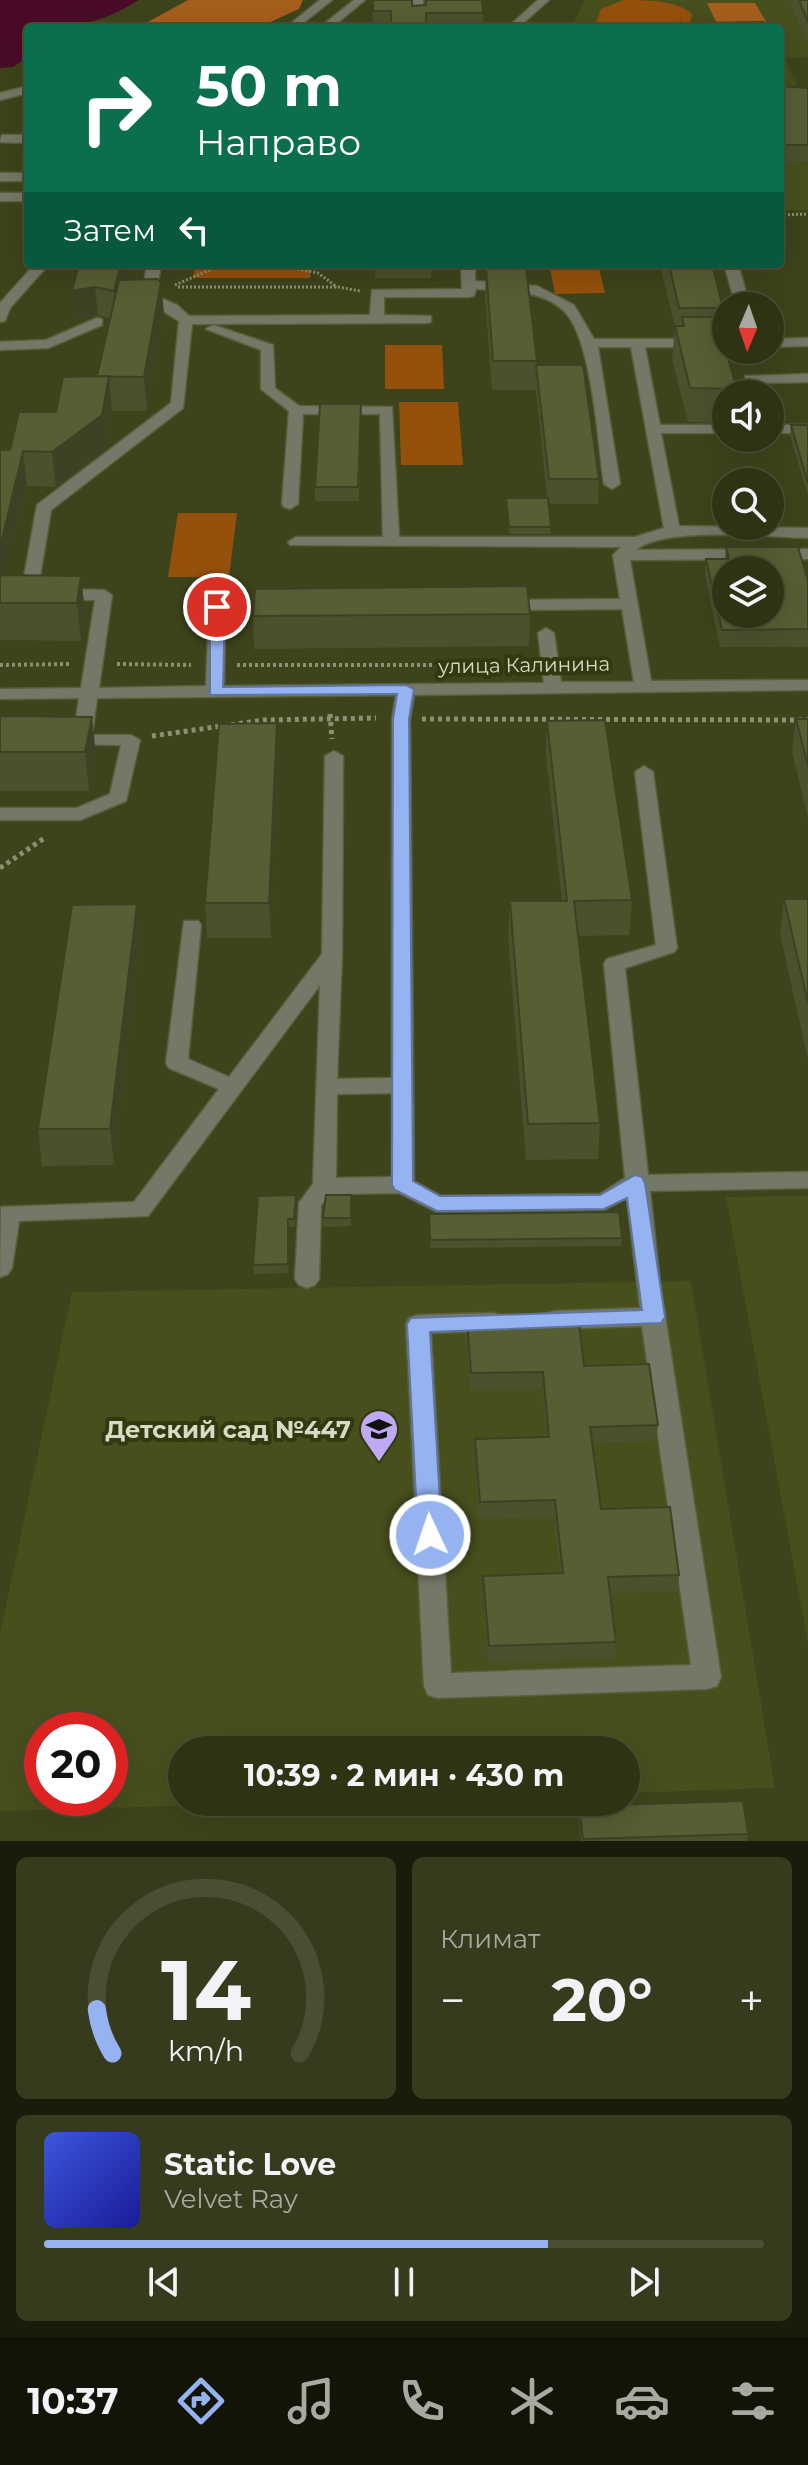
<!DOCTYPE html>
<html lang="ru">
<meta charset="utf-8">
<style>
:root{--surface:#2e3314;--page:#363b1d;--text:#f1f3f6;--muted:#a7aaa0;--line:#494e34;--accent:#95b2f1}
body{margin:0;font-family:Montserrat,sans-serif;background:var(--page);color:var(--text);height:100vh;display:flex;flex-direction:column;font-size:30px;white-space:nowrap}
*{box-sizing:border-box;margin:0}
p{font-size:26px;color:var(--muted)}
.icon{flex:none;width:44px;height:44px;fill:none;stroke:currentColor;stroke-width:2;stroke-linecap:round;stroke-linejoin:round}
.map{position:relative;height:1841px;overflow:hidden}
.sheet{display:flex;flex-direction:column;gap:16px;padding:16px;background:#191c0b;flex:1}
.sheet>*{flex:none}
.guide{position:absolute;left:24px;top:24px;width:760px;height:244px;border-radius:8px;box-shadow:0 8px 32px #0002,0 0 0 2px var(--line);background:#0b6e4f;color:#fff;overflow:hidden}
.needle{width:52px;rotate:182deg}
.fabs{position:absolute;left:712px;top:292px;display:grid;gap:16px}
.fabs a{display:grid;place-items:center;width:72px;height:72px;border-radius:50%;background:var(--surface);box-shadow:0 8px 32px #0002,0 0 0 2px var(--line);font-size:40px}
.speed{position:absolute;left:24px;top:1712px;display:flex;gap:16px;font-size:40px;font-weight:700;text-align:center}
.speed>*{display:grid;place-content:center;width:104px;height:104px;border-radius:50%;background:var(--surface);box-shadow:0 8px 32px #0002,0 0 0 2px var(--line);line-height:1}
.speed .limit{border:12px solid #d22;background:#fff;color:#111}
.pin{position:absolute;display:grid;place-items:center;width:68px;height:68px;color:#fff;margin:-34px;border:4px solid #fff;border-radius:50%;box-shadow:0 2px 8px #0007}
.me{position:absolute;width:88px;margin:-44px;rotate:357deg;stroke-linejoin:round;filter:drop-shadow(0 0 6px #0008)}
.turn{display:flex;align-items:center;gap:28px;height:168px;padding:0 40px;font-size:36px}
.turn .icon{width:104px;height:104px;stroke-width:2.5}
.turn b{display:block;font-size:56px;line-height:68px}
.then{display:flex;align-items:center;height:76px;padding:0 40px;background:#0003;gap:16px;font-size:30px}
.big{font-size:60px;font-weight:700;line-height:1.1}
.sheet .widget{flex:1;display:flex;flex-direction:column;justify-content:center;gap:12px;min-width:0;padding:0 28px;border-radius:12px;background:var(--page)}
.sheet .dial{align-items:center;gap:0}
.dial svg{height:208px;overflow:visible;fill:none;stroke:var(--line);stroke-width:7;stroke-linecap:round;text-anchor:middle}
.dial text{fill:var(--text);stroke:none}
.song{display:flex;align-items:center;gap:24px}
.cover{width:96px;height:96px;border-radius:12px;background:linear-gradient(135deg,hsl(230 70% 55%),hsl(240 70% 35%))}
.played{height:8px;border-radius:4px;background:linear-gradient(90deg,var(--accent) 70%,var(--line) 70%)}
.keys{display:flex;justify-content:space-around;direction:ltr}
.heat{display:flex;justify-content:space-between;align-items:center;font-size:44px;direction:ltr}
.sheet .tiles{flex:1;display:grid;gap:16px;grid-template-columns:1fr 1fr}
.widget:last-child{grid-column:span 2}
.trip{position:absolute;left:168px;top:1736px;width:472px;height:80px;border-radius:40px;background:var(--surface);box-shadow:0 8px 32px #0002,0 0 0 2px var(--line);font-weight:700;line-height:80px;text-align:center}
.menu{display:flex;height:128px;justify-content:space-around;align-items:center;background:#121408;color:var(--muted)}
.menu .icon{width:56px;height:56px}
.menu .current{color:var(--accent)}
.menu b{font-size:36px;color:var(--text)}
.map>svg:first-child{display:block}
.built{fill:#474f1d;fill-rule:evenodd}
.green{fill:#95500c}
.forest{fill:#a65e1e}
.water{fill:#490b28}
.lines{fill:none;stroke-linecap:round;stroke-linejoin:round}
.minor-casing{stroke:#595f3a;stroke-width:3}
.path-far2{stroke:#8a9071;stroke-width:3;stroke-dasharray:2 2;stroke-linecap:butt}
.path-far1{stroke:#8a9071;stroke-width:4;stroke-dasharray:3 3;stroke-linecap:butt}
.path{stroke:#8a9071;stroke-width:5;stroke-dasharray:4 4;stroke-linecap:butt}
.minor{fill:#747866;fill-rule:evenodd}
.wall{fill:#4a512d}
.shaded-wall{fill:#3c4224}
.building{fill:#565e34;stroke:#3c4224;stroke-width:2;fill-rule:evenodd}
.route{fill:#95b2f1;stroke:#61749d;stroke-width:2}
.labels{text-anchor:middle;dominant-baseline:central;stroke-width:8;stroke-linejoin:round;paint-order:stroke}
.street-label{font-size:20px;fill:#d6dbc5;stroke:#33390f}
.near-poi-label{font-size:24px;font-weight:bold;fill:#d6dbc5;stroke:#33390f;text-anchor:end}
</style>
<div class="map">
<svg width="808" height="1841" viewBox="0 0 808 1841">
<rect width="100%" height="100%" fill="#3d441b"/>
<path class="built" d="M 585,0 L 808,0 L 808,57 L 785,58 L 800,94 L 808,94 L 808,210 L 780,210 L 780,28 L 571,28 Z
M 808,1196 L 808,1644 L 726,1197 Z
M 691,1281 L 775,1788 L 626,1793 L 626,1750 L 182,1750 L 182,1802 L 313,1802 L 0,1811 L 0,1634 L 72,1292 ZM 42,1730 L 110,1730 L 110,1798 L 42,1798 Z"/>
<path class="green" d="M 624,0 C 646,0 677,0 692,14 L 689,28 L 679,28 L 682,14 L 678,28 L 594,28 L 601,9 Z
M 195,264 L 311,264 L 310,278 L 193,278 Z
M 549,264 L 598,264 L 605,293 L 555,294 Z
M 385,345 L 442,345 L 444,389 L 385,389 Z
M 399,402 L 458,402 L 463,465 L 401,465 Z
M 178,513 L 237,513 L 229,577 L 168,577 Z"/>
<path class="forest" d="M 188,0 L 303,0 L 299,9 L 257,28 L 137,28 Z
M 707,3 L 755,3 L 770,28 L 719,28 Z"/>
<path class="water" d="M 0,0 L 139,0 C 101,24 71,28 28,28 L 28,57 L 13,67 L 0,68 Z"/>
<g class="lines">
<defs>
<path id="minor" d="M 320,0 L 332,0 L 297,28 L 285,28 Z
M 354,0 L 365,0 L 331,28 L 319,28 Z
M 413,0 L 423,0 L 424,28 L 414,28 Z
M 538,0 L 549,0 L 518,28 L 507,28 Z
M 28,86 L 28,93 L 0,100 L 0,93 Z
M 2,135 L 28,135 L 28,143 L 0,142 Z
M 0,173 L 28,173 L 28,181 L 0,181 Z
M 0,193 L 28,193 L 28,201 L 0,201 Z
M 35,264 L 49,264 L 10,308 L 5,321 L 0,322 L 0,303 Z
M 147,264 L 161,264 L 156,296 L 177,305 L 189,316 L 370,315 L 372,290 L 462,289 L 461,264 L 475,264 L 475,281 L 537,286 L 574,305 L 594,339 L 726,339 L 726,347 L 645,347 L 660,425 L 726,425 L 726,433 L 661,433 L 679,526 L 808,528 L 808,538 C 770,537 663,526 636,550 L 808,549 L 808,559 L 630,560 L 651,681 L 808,680 L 808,690 L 414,695 L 410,719 L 414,1181 L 441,1196 L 600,1194 L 625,1178 L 604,964 L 607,959 L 656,945 L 635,772 L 644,766 L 653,772 L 677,948 L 674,952 L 625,968 L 648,1175 L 808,1172 L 808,1188 L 650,1191 L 660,1283 L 721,1677 L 717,1686 L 707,1689 L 438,1698 L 428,1695 L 424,1686 L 406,1324 L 409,1318 L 418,1315 L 494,1313 L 503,1316 L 506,1322 L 503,1328 L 494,1331 L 431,1333 L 451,1673 L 691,1665 L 642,1326 L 554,1329 L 545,1326 L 542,1320 L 545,1314 L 554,1311 L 640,1308 L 627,1198 L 604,1210 L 437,1212 L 399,1193 L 330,1194 L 321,1205 L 319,1279 L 315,1285 L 307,1288 L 299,1285 L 295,1279 L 299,1203 L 313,1184 L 320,985 L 148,1216 L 19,1221 L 12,1268 L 8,1274 L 0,1277 L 1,1207 L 134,1202 L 219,1089 L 169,1068 L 166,1063 L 184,921 L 198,921 L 201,925 L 188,1059 L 229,1077 L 322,954 L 325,756 L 334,751 L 343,756 L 342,955 L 337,1079 L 392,1078 L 392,719 L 396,695 L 97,698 L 92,735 L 131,735 L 140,740 L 126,801 L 80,820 L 0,820 L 0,808 L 77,808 L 110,794 L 121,745 L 76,744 L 73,740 L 79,698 L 0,699 L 0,689 L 81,688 L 95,600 L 29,599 L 21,594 L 37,505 L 171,403 L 179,321 L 142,298 ZM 476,289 C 504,291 541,289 564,311 C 592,338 598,443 604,484 L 612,489 L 620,484 L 598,347 L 631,347 L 664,528 L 635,537 L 399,537 L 392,407 L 299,406 L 275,388 L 273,345 L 213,325 L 206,329 L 261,350 L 261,389 L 289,411 L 282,504 L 284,507 L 290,509 L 298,504 L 303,414 L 380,414 L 383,537 L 296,537 L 288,542 L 290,545 L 621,547 L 613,555 L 620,599 L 505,600 L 497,605 L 505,610 L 622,609 L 634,682 L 561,682 L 554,633 L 546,628 L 538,633 L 544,683 L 224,686 L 225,607 L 217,602 L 209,607 L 206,686 L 99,688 L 112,595 L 104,590 L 38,589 L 51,510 L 183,408 L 192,324 L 426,323 L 431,322 L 431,316 L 384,315 L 384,297 L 469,297 L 474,296 ZM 392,1093 L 392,1177 L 336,1178 L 337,1094 Z
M 724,264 L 738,264 L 750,306 L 736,306 Z
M 97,318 L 102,319 L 102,325 L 48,348 L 0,350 L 0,342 L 46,340 Z
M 808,338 L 808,346 L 770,347 L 770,339 Z
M 808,374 L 808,382 L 758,383 L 760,394 L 746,394 L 745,376 Z
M 770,425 L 808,425 L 808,433 L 770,433 Z"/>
</defs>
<use href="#minor" class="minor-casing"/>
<path class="path-far2" d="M 780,215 L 808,214
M 274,264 L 318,273 L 337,287
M 175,285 L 223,264
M 178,287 L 338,287 L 360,291"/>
<path class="path-far1" d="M 117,664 L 191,665
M 0,665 L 71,664
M 237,665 L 499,665"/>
<path class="path" d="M 330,714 L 332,739
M 422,719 L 808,720
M 152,736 L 264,720 L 376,718
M 0,868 L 46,837"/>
<use href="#minor" class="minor"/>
</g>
<path class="wall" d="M 373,0 L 483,13 L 483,28 L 373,28 Z
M 789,0 L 808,0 L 808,46 Z
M 780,63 L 785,77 L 785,86 L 808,88 L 808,162 L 780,163 Z
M 79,264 L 130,264 L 126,280 L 161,282 L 164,315 L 147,411 L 112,411 L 105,449 L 56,487 L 27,486 L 6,575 L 81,576 L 85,613 L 81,641 L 0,640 L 0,450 L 10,450 L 97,377 L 110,318 L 98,315 L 75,319 L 72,291 Z
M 375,264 L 432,264 L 431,278 L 375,278 Z
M 660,264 L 712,264 L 723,308 L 723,317 L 726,317 L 726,350 L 732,350 L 731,367 L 737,389 L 736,394 L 726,394 L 726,423 L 688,422 L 672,359 L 675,327 Z
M 486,268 L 537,361 L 536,365 L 599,479 L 598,504 L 549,504 L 551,534 L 509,534 L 506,498 L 547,498 L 536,390 L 492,390 L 485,296 Z
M 361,404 L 359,501 L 315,501 L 315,487 Z
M 791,425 L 808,425 L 808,495 L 790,436 Z
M 726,547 L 808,581 L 808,647 L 720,647 L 705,576 L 706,559 L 725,559 Z
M 530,614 L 529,646 L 254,649 L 253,616 Z
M 0,716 L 96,756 L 89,791 L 0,791 Z
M 796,719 L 808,719 L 808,817 L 792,752 Z
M 547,721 L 632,900 L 629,935 L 578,936 L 600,1123 L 598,1159 L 526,1160 L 508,936 L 510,901 L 562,901 L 546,754 Z
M 277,723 L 278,757 L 271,938 L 207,938 L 205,903 Z
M 784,899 L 808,899 L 808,1060 L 780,934 Z
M 137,904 L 140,939 L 114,1165 L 42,1166 L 38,1129 Z
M 296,1195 L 295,1227 L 289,1227 L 288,1273 L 254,1274 L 253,1265 Z
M 351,1195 L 351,1226 L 323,1227 L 323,1218 Z
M 429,1214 L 622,1238 L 621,1246 L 430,1248 Z
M 467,1319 L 584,1366 L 658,1425 L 656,1441 L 592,1443 L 601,1509 L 679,1575 L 678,1591 L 610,1593 L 616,1642 L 615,1659 L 488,1662 L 483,1592 L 483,1576 L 560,1573 L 554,1517 L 479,1519 L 475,1455 L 475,1439 L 547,1437 L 542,1388 L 470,1390 L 466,1335 Z
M 579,1806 L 748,1834 L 747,1841 L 581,1841 L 578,1814 Z"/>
<path class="shaded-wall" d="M 780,77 L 785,77 L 784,93 L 780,94 Z
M 121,264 L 130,264 L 117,319 L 114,291 Z
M 161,282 L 164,315 L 147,411 L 144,377 Z
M 95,287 L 98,315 L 75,319 L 72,291 Z
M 109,376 L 112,411 L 105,449 L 56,487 L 52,452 Z
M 23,451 L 27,486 L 0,602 L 0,548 Z
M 81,576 L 85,613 L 81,641 L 77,603 Z
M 92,717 L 96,756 L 89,791 L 85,752 Z
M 277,723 L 278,757 L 271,938 L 269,903 Z
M 137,904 L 140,939 L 114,1165 L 110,1129 Z"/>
<path class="building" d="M 373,0 L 412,0 L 412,6 L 426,5 L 426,0 L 482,0 L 483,13 L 426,13 L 426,28 L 391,28 L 391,11 L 373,11 Z
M 799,0 L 808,0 L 808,22 Z
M 764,22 L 766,28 L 700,28 L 698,23 Z
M 780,63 L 785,77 L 780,77 Z
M 780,86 L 808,88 L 808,145 L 780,145 Z
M 79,264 L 121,264 L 114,291 L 95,287 L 72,291 Z
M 669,264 L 712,264 L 723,308 L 679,308 Z
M 486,268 L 526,268 L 537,361 L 493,361 Z
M 157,279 L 161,282 L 144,377 L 97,376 L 119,280 Z
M 682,317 L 726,317 L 726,337 L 722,337 L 737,389 L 690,388 L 675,326 L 684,326 Z
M 536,365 L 583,365 L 599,479 L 549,479 Z
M 109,376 L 102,415 L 52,452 L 23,451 L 0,548 L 0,450 L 10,450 L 19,412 L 56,412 L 63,377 Z
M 320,404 L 361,404 L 358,487 L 315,487 Z
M 791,425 L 808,425 L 808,483 Z
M 506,498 L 548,498 L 551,527 L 509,527 Z
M 726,547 L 798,547 L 808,581 L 808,629 L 722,630 L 706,559 L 729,559 ZM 726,570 L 770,570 L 770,614 L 726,614 Z
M 0,575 L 81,576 L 77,603 L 0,603 Z
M 527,586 L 530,614 L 253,616 L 255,589 Z
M 0,716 L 92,717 L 85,752 L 0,752 Z
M 796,719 L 808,719 L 808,766 Z
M 605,720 L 632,900 L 574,901 L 600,1123 L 528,1124 L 510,901 L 567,901 L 547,721 Z
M 277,723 L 269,903 L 205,903 L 219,724 Z
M 784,899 L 808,899 L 808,1003 Z
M 137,904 L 110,1129 L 38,1129 L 72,905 Z
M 296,1195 L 294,1219 L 288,1219 L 288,1264 L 253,1265 L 258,1196 Z
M 326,1195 L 351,1195 L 351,1218 L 323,1218 Z
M 619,1212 L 622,1238 L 430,1240 L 429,1214 Z
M 578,1315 L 584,1366 L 649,1364 L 658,1425 L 590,1427 L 601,1509 L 670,1507 L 679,1575 L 608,1577 L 616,1642 L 489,1646 L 483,1576 L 563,1573 L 555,1500 L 480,1502 L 475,1439 L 549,1437 L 543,1372 L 471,1373 L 467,1319 Z
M 743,1801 L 748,1834 L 583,1839 L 579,1806 Z"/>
<path class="route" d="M 217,602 L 225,607 L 223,687 L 406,685 L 414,689 L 409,719 L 413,1181 L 440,1196 L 600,1195 L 635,1175 L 642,1177 L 645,1183 L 665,1317 L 661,1323 L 430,1332 L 442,1535 L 439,1542 L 430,1545 L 421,1542 L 418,1535 L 407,1324 L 411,1318 L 642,1310 L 627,1198 L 604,1209 L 437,1211 L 395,1190 L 392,1185 L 393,719 L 397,694 L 210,695 L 210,607 Z"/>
<defs>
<symbol id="school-pin" viewBox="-11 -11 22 30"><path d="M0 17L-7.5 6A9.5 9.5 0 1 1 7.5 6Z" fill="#bfa9f4" stroke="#33390f"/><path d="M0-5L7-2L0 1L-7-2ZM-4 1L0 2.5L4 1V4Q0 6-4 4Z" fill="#111"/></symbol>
</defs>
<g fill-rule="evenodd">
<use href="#school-pin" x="357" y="1407" width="44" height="60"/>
</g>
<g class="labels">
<g class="street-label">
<text transform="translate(524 665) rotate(-1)">улица Калинина</text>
</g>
<g class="near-poi-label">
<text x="351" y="1429">Детский сад №447</text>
</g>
</g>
</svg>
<div class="fabs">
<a><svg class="needle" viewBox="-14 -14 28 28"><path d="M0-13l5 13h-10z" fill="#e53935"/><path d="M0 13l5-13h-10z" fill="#a7aaa0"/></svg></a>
<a><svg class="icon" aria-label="sound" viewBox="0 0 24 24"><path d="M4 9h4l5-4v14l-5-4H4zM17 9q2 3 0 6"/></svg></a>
<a><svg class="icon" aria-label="search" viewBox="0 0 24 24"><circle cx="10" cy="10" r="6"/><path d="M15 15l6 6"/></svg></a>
<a><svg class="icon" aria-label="layers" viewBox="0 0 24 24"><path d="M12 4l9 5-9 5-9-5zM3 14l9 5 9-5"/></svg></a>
</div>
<div class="speed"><div class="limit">20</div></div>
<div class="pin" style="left:217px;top:607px;background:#d93025"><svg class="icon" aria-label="arrive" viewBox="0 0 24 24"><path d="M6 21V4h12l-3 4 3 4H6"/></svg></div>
<svg class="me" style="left:430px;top:1535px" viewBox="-20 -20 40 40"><circle r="17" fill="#95b2f1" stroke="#fff" stroke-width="3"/><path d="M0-11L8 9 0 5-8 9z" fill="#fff"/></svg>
<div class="trip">10:39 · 2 мин · 430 m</div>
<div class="guide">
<div class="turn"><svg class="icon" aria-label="right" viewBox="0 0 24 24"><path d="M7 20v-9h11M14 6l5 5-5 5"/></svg><div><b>50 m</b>Направо</div></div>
<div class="then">Затем<svg class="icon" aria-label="left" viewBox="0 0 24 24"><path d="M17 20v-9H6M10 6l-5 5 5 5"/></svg></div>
</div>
</div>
<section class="sheet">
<div class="tiles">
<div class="widget dial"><svg viewBox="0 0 100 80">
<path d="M14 69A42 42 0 1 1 86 69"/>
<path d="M14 69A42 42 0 0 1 8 52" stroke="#95b2f1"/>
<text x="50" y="56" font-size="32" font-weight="700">14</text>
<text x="50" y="72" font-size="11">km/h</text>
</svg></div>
<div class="widget"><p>Климат</p>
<div class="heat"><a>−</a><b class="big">20°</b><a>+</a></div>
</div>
<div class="widget">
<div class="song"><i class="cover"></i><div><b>Static Love</b><p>Velvet Ray</p></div></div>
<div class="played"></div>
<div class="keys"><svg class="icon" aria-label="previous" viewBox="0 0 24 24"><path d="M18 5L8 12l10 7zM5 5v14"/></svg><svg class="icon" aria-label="pause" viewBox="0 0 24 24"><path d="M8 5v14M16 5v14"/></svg><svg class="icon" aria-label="next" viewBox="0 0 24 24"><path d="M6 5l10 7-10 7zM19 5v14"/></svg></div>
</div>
</div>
</section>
<nav class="menu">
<b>10:37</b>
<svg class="icon current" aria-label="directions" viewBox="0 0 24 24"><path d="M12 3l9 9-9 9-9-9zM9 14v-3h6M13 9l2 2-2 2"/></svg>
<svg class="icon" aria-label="music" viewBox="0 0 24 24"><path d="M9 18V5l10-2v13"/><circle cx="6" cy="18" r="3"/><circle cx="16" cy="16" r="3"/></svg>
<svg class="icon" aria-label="phone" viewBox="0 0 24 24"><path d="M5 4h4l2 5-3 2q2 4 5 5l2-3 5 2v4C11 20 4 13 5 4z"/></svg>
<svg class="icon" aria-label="climate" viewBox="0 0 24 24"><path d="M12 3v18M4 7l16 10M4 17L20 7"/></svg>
<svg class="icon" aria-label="car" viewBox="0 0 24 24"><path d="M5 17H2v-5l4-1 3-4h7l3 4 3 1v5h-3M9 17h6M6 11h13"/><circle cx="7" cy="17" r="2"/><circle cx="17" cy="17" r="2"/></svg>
<svg class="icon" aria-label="filters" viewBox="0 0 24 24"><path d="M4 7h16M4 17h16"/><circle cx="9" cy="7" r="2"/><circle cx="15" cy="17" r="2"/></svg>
</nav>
